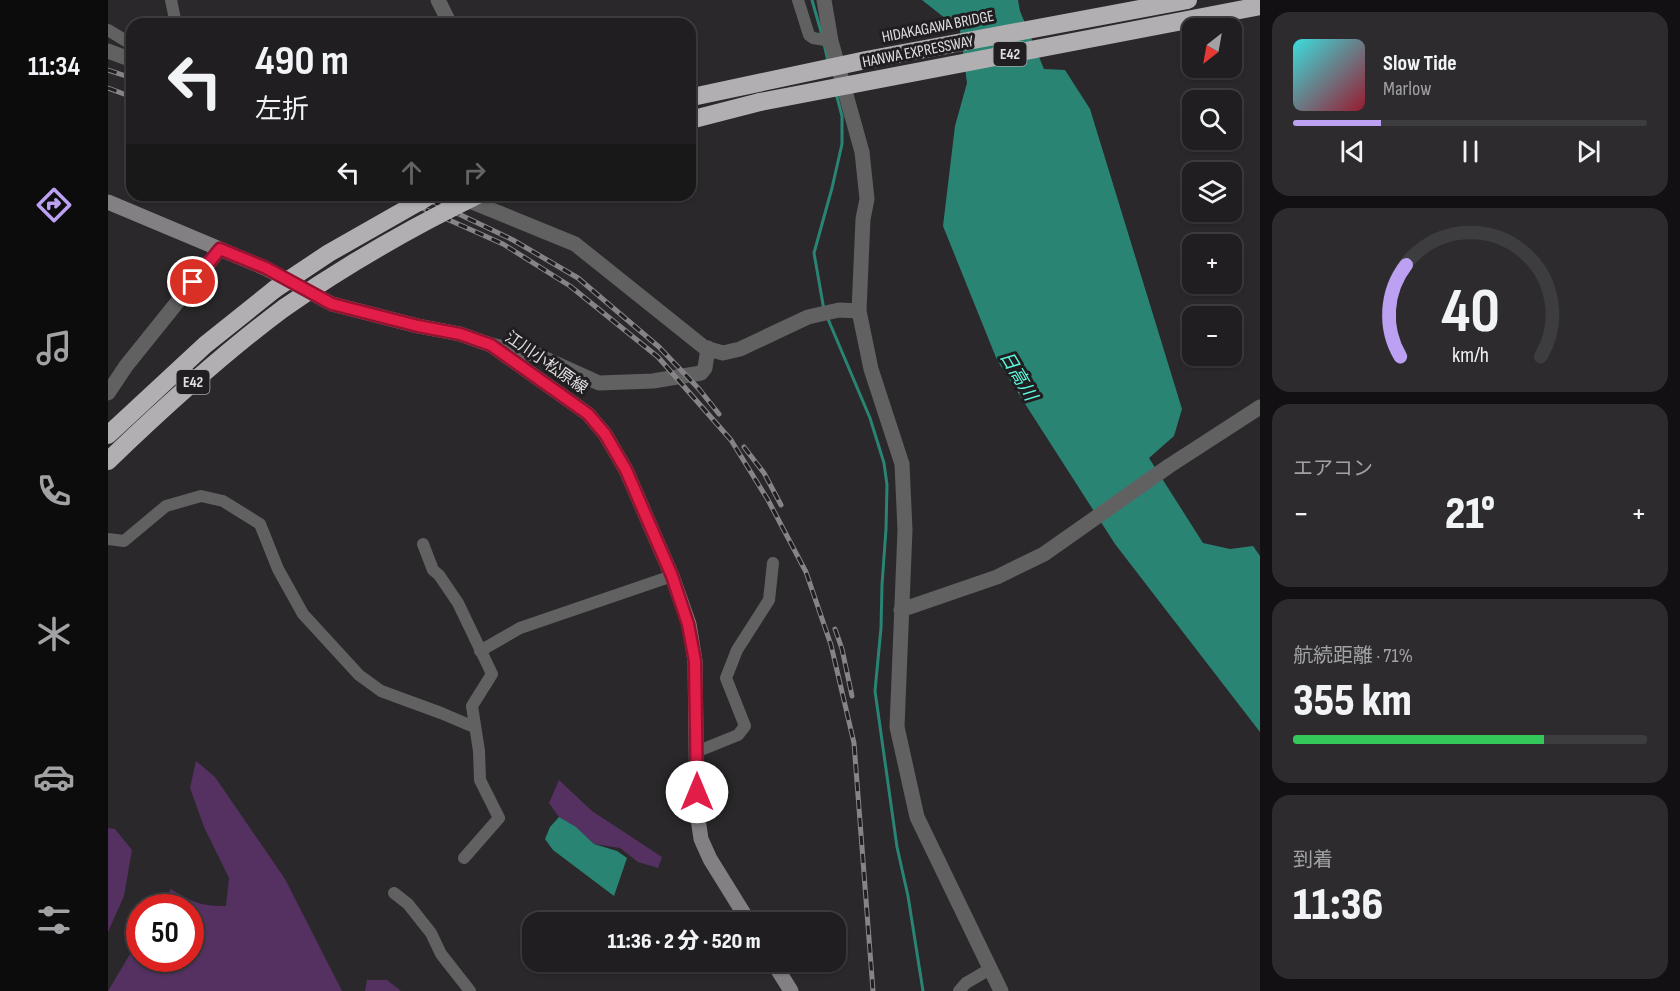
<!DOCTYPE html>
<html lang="ja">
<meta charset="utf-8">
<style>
:root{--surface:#201e20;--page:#2d2b2d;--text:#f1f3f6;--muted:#a2a2a5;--line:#3d3c3e;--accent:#bca0f2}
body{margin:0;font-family:"Sofia Sans Condensed","Noto Sans JP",sans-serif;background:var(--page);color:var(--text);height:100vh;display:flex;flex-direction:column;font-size:22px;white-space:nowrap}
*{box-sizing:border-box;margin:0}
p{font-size:20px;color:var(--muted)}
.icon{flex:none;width:33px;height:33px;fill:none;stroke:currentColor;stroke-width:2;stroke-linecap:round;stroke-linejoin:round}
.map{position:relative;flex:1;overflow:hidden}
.drawer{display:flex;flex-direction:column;gap:12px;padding:12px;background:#121012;width:420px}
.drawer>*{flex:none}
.guide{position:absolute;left:18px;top:18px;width:570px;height:183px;border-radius:18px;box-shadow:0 2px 4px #0004,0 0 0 2px var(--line);background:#201e20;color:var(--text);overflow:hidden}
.needle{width:39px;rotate:211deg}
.controls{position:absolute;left:1074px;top:18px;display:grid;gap:12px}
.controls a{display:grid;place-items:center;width:60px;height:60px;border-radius:12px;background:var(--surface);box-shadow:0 2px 4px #0004,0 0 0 2px var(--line);font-size:30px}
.speed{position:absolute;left:18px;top:894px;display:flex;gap:12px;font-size:30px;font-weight:700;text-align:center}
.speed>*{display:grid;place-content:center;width:78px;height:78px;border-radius:50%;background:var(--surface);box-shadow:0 2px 4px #0004,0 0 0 2px var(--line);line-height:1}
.speed .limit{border:9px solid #d22;background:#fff;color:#111}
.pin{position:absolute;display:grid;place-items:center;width:51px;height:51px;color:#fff;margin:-26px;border:3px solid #fff;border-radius:50%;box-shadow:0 2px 6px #0007}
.me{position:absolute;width:66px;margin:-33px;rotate:0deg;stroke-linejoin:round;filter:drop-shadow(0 0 4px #0008)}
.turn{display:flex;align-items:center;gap:21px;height:126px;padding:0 30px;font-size:27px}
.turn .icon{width:78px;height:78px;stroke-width:2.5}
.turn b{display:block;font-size:42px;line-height:51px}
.lanes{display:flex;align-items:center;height:57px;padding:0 30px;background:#0003;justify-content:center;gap:30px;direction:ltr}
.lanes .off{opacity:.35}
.big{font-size:45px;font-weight:800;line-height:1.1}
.drawer .tile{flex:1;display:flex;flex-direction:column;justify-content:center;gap:9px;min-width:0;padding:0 21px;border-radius:18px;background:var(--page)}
.drawer .dial{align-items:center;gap:0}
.dial svg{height:156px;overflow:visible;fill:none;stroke:var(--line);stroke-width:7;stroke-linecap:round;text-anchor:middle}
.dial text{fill:var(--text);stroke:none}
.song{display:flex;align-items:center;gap:18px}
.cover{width:72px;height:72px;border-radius:9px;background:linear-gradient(135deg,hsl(180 70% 55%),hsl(350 70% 35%))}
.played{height:6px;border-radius:3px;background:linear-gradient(90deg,var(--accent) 25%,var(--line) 25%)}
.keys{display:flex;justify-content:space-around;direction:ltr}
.heat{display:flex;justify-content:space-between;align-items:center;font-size:33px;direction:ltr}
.charge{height:9px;border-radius:4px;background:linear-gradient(90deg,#34c759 71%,var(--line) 0)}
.trip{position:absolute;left:414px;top:912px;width:324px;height:60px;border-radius:18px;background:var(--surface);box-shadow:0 2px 4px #0004,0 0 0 2px var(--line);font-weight:800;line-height:60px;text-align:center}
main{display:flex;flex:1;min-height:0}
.tab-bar{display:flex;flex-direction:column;width:108px;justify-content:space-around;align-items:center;background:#0d0c0d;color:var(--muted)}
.tab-bar .icon{width:42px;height:42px}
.tab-bar .selected{color:var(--accent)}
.tab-bar b{font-size:27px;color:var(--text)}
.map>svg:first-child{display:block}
.green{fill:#543161}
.water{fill:#2a8474}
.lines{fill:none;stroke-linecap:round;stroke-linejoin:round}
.stream{stroke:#2a8474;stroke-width:3}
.minor{stroke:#626162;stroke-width:12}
.tertiary{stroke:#626162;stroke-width:15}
.secondary{stroke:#828083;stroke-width:15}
.motorway{stroke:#b1afb2;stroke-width:18}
.rail-casing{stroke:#868486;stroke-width:5}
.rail{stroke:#201e21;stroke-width:3;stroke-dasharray:9;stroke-linecap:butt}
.motorway-bridge{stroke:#b1afb2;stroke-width:18}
.route-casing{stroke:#92132f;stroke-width:15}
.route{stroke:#e11d48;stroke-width:10}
.labels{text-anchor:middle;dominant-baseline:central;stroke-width:6;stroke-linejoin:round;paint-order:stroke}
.shield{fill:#201e21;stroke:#a6a5a7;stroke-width:1.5}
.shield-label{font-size:15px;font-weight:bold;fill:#e0dfe0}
.street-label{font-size:16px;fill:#e0dfe0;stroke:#201e21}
.water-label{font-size:18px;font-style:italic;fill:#5cfbdf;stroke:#201e21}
</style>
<main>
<nav class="tab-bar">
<b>11:34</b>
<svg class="icon selected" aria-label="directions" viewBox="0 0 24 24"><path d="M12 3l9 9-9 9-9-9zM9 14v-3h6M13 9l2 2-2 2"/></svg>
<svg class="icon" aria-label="music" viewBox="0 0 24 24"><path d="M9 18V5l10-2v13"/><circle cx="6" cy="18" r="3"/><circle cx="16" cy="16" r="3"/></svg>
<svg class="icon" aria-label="phone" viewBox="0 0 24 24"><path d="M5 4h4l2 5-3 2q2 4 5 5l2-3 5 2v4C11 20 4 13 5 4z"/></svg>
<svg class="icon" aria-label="climate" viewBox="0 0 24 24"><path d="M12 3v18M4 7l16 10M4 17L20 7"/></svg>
<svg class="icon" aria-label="car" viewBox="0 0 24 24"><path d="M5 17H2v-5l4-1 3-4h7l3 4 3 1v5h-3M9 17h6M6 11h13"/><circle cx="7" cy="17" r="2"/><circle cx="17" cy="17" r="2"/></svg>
<svg class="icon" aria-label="filters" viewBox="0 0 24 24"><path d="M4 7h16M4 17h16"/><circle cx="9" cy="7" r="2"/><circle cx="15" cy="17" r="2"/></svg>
</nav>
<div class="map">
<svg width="1152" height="991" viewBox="0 0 1152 991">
<rect width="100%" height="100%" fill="#2a282a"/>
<path class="green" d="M 88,761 L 107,777 L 177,879 L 234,991 L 0,991 L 31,939 L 32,958 L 82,958 L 82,908 L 51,907 L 63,889 C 81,901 95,907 118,906 L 121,878 L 96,827 L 82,788 Z
M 451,780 L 484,811 L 554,857 L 550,868 L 530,862 L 512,848 L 486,844 L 470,829 L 451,817 L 441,803 Z
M 0,828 L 7,829 L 24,850 L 16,896 L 0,932 Z
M 259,980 L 279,980 L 293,991 L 257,991 Z"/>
<path class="water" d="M 814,0 L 910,0 L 912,11 L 936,69 L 957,70 L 982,109 L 1074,409 L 1066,436 L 1041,458 L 1095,543 L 1122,549 L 1145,546 L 1152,556 L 1152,732 L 1007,544 L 889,360 L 835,226 L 847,126 L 859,83 L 852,30 Z
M 451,817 L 468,827 L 486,844 L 509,851 L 519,858 L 506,896 L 445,850 L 437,839 L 442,827 Z"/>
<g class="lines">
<path class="stream" d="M 704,0 L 714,35
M 716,44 L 720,61
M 716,310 L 706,253 L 724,188 L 734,144 L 734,116 L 728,93
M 720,319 L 762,418 L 776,463 L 779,485 L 778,529 L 774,585 L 773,628 L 767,691 L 789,847 L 800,896 L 815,991"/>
<path class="minor" d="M 63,0 L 68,24
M 690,0 L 701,35 L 705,38 L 723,41
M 0,30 L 23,44 L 23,59
M 0,539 L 16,541 L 58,506 L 93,496 L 115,501 L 152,524 L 170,569 L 195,614 L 251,675 L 273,691 L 333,713 L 366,727
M 315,544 L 325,570 L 331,575 L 350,603 L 384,674 L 364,706 L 371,751 L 372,780 L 391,818 L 356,858
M 372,651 L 412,628 L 564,576
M 588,752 L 630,735 L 637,726 L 618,678 L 629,650 L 661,600 L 665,563
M 286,893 L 300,904 L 323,933 L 333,954 L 362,991
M 851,991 L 858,983 L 882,969"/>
<path class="tertiary" d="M 330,0 L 342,24
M 716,0 L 723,41 L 754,152 L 759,199 L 755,219 L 751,311 L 763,369 L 794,464 L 797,530 L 789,727 L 809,817 L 893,991
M 0,51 L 24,60
M 347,195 L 467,244 L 597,348 L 615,353 L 632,349 L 700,317 L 731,310 L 751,311
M 383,345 L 429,355 L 491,383 L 545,381 L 593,373 L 597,368 L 600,348
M 0,393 L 18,366 L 112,249
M 793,610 L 889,577 L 936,554 L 1061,466 L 1152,407"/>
<path class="secondary" d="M 0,202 L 157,268 L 224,304 L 310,326 L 352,334 L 383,345 L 480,414 L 497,434 L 518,470 L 564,576 L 581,624 L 587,661 L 589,812 L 593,839 L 602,859 L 641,922
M 665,962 L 683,991"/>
<path class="motorway" d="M 582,120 L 652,102
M 0,435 L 97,345 L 167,289
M 0,461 C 56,407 113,355 176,308"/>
<defs>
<path id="rail" d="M 0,70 L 24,78
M 0,88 L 24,97
M 285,195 L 395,244 L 462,286 L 550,357 L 623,440 L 660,500 L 698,572 L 723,645 L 746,743 L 765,991
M 311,195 L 405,240 L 470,278 L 551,347 L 591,389 L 611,414
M 636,447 L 656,473 L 673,505
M 727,629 L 734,649 L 744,696"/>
</defs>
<use href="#rail" class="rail-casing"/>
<use href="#rail" class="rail"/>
<path class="motorway-bridge" d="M 589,96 L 758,60 L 1080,0
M 652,102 L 1152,6
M 167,289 L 221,253 L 323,195
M 176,308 C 238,265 302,228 370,195"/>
</g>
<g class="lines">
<defs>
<path id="route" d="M 85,282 L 112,249 L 158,268 L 224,304 L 310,326 L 352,334 L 383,345 L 480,414 L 497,434 L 518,470 L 564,576 L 580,624 L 587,661 L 589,792"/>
</defs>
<use href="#route" class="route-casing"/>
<use href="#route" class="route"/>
</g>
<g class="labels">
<g class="shield">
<rect x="885.5" y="42" width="33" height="24" rx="4.5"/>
<rect x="68.5" y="370" width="33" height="24" rx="4.5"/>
</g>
<g class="shield-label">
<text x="902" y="54">E42</text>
<text x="85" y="382">E42</text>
</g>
<g class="street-label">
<text transform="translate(830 27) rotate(-11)">HIDAKAGAWA BRIDGE</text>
<text transform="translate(810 52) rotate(-11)">HANWA EXPRESSWAY</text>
<text transform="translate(438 363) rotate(35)">江川小松原線</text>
</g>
<g class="water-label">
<text transform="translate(910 376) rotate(59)">日高川</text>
</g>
</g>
</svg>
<div class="controls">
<a><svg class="needle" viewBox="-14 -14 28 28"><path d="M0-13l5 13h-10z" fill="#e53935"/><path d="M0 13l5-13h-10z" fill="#a2a2a5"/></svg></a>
<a><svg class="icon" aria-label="search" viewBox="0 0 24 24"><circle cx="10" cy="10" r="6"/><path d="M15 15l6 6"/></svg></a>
<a><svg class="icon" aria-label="layers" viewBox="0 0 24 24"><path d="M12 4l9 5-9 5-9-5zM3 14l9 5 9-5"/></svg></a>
<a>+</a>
<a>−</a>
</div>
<div class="speed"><div class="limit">50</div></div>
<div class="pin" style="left:85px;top:282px;background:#d93025"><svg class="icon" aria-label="arrive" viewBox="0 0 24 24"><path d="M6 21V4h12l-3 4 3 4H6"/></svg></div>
<svg class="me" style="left:589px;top:792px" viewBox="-20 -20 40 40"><circle r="19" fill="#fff"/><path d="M0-13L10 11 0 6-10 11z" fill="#e11d48"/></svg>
<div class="trip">11:36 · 2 分 · 520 m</div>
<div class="guide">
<div class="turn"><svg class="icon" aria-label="left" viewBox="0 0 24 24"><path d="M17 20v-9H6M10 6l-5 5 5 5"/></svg><div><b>490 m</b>左折</div></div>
<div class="lanes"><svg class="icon" aria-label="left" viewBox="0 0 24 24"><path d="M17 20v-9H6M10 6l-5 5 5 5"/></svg><svg class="icon off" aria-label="ahead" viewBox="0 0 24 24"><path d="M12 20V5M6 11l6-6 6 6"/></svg><svg class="icon off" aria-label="right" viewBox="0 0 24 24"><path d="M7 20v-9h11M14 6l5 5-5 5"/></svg></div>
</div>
</div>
<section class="drawer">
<div class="tile">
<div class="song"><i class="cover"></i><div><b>Slow Tide</b><p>Marlow</p></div></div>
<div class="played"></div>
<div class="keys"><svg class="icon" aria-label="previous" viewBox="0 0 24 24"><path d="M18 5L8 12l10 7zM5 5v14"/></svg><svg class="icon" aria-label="pause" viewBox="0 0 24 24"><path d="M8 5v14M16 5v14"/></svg><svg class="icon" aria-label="next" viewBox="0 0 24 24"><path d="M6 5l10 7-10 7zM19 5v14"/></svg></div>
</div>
<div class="tile dial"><svg viewBox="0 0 100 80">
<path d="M14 69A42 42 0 1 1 86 69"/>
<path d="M14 69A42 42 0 0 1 17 22" stroke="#bca0f2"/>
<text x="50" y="56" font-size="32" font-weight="700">40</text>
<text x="50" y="72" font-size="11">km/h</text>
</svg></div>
<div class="tile"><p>エアコン</p>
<div class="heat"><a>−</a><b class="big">21°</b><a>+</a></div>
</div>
<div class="tile"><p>航続距離 · 71%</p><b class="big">355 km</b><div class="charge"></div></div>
<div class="tile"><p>到着</p><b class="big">11:36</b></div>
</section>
</main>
